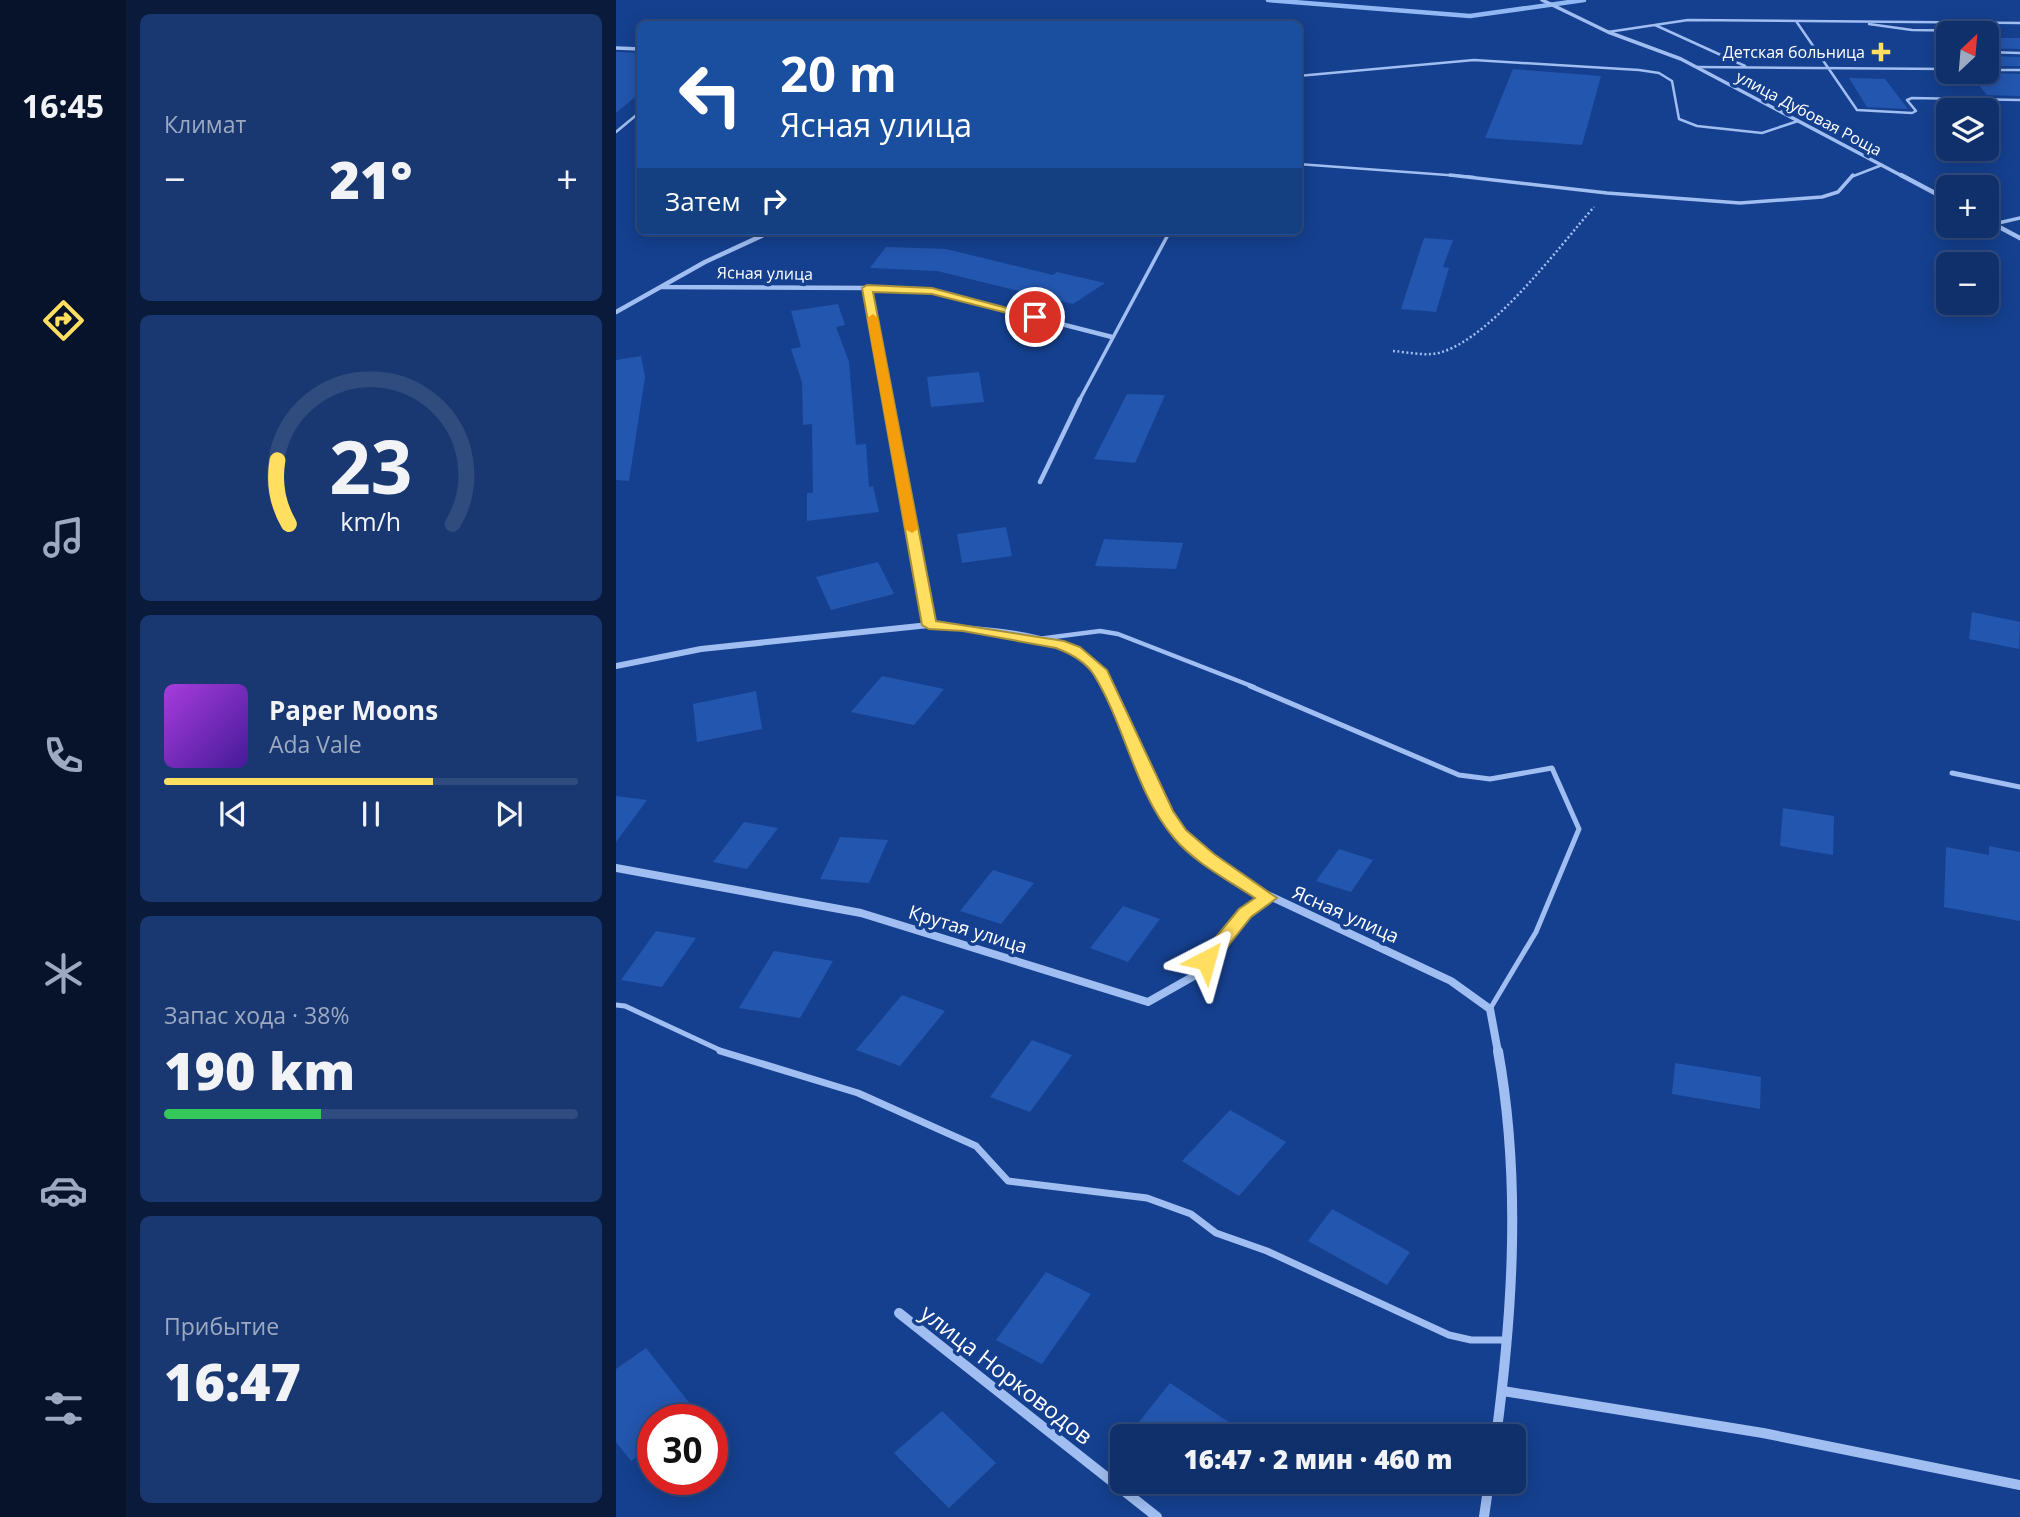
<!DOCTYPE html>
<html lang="ru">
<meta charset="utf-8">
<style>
:root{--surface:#10306b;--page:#193871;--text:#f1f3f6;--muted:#9ca9c1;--line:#304b7e;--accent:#ffde60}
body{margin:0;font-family:"Open Sans",sans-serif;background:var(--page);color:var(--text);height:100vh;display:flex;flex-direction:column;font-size:26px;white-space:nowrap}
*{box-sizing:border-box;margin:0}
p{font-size:23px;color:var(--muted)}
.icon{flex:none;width:38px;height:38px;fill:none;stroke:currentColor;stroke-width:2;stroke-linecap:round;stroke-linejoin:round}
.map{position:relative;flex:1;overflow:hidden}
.sheet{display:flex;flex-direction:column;gap:14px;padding:14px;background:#091a3b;width:490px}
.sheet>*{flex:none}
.top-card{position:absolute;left:21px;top:21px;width:665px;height:214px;border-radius:10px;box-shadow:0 4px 18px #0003,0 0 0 2px var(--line);background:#1a4fa0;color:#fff;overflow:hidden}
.needle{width:46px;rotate:26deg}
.fabs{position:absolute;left:1320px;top:21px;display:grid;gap:14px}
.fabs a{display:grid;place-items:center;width:63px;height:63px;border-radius:10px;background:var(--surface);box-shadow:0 4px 18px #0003,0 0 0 2px var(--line);font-size:35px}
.speed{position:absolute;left:21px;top:1404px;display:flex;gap:14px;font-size:35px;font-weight:700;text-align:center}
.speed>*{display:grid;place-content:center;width:91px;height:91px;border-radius:50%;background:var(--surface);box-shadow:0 4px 18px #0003,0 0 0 2px var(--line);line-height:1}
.speed .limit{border:10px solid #d22;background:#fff;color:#111}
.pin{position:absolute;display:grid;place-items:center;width:60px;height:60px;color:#fff;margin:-30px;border:4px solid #fff;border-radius:50%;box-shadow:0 2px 7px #0007}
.me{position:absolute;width:77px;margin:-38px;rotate:39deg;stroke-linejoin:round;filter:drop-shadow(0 0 5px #0008)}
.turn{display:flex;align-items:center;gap:24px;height:147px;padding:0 28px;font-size:32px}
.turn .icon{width:91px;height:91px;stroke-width:2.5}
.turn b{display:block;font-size:49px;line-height:60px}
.then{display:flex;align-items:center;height:66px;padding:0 28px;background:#0003;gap:14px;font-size:26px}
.big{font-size:52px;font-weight:800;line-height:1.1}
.sheet .card{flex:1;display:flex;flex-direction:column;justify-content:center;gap:10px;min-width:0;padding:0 24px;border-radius:10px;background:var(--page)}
.sheet .dial{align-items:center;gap:0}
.dial svg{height:182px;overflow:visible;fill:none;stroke:var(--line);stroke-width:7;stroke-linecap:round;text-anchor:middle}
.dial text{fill:var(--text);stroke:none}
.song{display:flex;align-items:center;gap:21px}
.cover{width:84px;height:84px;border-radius:10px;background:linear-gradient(135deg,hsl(280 70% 55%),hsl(260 70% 35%))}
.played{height:7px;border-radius:4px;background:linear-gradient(90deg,var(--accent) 65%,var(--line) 65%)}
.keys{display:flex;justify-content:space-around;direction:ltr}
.heat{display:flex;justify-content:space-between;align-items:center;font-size:38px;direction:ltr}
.charge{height:10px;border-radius:5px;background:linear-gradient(90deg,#34c759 38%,var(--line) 0)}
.trip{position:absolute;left:494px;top:1424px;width:416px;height:70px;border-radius:10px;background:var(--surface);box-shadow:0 4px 18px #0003,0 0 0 2px var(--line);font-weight:800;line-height:70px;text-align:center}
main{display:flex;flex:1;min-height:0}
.dock{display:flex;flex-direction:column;width:126px;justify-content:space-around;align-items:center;background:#06132b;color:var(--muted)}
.dock .icon{width:49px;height:49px}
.dock .active{color:var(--accent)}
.dock b{font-size:32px;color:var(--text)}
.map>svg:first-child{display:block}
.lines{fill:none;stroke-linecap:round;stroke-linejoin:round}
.stream{stroke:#92b8f4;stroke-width:4.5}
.building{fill:#2356ae}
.path{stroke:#a0bef1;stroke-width:2.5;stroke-dasharray:2 2.5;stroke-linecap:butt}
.service-far4{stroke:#a0bef1;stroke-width:2.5}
.service-far3{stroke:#a0bef1;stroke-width:3.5}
.service-far2{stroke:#a0bef1;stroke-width:4.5}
.service-far1{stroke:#a0bef1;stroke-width:5}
.service{stroke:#a0bef1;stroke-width:7}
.minor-far4{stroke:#a0bef1;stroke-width:3.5}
.minor-far3{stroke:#a0bef1;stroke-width:4.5}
.minor-far2{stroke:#a0bef1;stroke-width:6}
.minor-far1{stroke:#a0bef1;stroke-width:8}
.minor{stroke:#a0bef1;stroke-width:10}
.route{fill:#ffde60;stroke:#a6903e;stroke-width:2}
.slow{fill:#f59e0b}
.poi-dot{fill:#ffde60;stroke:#15408f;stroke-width:2.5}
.labels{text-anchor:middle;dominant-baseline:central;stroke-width:7;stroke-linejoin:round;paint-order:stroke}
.far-poi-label{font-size:16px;fill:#fff;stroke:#15408f;text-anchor:end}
.far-street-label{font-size:16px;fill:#fff;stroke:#15408f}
.street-label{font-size:19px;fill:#fff;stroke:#15408f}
.near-street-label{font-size:23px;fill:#fff;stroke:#15408f}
</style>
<main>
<nav class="dock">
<b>16:45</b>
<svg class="icon active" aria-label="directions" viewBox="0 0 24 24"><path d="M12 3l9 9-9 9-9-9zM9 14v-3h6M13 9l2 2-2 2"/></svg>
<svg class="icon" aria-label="music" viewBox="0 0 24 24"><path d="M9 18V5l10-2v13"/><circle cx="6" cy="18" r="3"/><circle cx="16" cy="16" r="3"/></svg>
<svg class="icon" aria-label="phone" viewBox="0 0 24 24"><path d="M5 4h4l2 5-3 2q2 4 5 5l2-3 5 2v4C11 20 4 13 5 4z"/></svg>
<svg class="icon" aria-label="climate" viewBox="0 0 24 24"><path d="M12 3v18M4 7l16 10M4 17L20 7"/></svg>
<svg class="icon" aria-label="car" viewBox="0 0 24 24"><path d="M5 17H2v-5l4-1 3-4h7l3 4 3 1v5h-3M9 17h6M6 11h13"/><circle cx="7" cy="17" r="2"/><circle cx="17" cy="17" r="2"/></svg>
<svg class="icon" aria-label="filters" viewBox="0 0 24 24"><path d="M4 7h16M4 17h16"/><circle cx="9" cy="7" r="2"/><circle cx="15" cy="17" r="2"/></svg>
</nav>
<section class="sheet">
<div class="card"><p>Климат</p>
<div class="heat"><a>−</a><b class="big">21°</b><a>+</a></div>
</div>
<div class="card dial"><svg viewBox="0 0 100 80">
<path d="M14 69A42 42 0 1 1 86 69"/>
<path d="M14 69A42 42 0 0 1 9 41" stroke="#ffde60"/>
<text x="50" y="56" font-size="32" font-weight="700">23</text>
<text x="50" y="72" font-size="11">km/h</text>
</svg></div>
<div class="card">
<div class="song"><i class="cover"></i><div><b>Paper Moons</b><p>Ada Vale</p></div></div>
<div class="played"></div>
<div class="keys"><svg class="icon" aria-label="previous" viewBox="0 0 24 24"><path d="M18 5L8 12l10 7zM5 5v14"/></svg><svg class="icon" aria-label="pause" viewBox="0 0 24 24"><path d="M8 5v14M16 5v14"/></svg><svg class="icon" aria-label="next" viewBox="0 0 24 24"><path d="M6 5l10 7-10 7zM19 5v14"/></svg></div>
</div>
<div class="card"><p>Запас хода · 38%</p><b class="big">190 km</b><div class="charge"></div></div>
<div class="card"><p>Прибытие</p><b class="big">16:47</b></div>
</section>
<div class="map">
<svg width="1404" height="1517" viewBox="0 0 1404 1517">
<rect width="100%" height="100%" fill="#15408f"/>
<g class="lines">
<path class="stream" d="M 652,0 L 854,16 L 968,0"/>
</g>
<path class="building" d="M 1370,38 L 1404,38 L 1404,49 L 1370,48 Z
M 0,52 L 24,53 L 24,93 L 0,113 Z
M 1370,56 L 1404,57 L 1404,66 L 1370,66 Z
M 897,69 L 985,76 L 966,145 L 869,138 Z
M 1352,72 L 1404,74 L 1404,96 L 1371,95 Z
M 1233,78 L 1269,79 L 1292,109 L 1251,107 Z
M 808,238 L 837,240 L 827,267 L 833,268 L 820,312 L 785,309 Z
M 270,247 L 330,249 L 437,275 L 441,272 L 489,283 L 457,304 L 321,271 L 254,268 Z
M 222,304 L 229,325 L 220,327 L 233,362 L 240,445 L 250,444 L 253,487 L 257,486 L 263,512 L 191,521 L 191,493 L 197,493 L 196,424 L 187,425 L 186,382 L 175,349 L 185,347 L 175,311 Z
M 25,356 L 29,377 L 13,481 L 0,480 L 0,360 Z
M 363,372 L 368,402 L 315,407 L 311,377 Z
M 511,394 L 549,395 L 519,463 L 478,459 Z
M 390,527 L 396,556 L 346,563 L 341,534 Z
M 488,539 L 567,543 L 560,569 L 479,566 Z
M 262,562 L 278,594 L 215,610 L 200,577 Z
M 1356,612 L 1404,622 L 1403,649 L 1353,639 Z
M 266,676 L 328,689 L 298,725 L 235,712 Z
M 140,691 L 146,729 L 81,742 L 77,704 Z
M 0,796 L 31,800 L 0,842 Z
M 1167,808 L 1218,816 L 1217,855 L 1164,846 Z
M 128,822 L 162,828 L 131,869 L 97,862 Z
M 224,837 L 272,840 L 253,883 L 204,879 Z
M 1373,846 L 1404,852 L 1404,921 L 1328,907 L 1330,847 L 1373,855 Z
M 723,849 L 757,860 L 735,892 L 700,881 Z
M 377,870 L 418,883 L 385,924 L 344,911 Z
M 507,906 L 544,919 L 512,962 L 474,948 Z
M 40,931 L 80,938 L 46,987 L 5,980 Z
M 158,951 L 217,961 L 184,1018 L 123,1008 Z
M 286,995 L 329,1011 L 284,1066 L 240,1050 Z
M 416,1040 L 456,1055 L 414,1112 L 374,1097 Z
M 1059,1063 L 1145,1077 L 1144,1109 L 1056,1094 Z
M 614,1110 L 670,1142 L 623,1196 L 566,1161 Z
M 716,1209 L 794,1252 L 771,1285 L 692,1241 Z
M 430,1272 L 475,1294 L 426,1364 L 380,1340 Z
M 30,1348 L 86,1419 L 37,1419 L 37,1445 L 15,1461 L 0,1442 L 0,1369 Z
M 554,1383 L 635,1437 L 511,1437 Z
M 326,1411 L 380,1463 L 333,1508 L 278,1453 Z"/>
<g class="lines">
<path class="path" d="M 777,351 C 792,352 811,357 826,352 C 877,336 942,248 978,207"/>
<path class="service-far4" d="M 1180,21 L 1241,110 L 1296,113 L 1300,111 L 1291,100 L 1296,98 L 1404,100
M 1253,24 L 1296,30 L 1371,31 L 1361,21
M 1039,25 L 1129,66
M 992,32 L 1072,20 L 1404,23
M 1370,52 L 1404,53
M 1081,67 L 1332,69
M 1370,70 L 1404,70
M 682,76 L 858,60 L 1023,70 L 1043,73 L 1056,81 L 1063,119 L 1081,126 L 1146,133 L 1182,121
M 0,132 L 24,112
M 682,164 L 858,177
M 1235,177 L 1266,165"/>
<path class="service-far3" d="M 834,175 L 991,193 L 1124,203 L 1206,197 L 1222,192 L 1237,175
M 1378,224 L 1404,218
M 463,401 L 554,231"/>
<path class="service-far2" d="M 424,482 L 464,399
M 422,639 L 484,631 L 502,634 L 638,687"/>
<path class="service-far1" d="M 634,686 L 843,775 L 874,779 L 936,768 L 963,829 L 920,932 L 874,1009
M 1336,773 L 1404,787
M 0,1005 L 9,1006 L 108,1052"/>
<path class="service" d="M 104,1051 L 242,1093 L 360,1146 L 392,1181 L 531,1198 L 575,1214 L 600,1233 L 651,1251 L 833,1335 L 855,1340 L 890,1340"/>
<path class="minor-far4" d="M 926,0 L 992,32 L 1065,59 L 1288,177
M 0,48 L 24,49"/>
<path class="minor-far3" d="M 1285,175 L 1332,200
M 1370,220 L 1404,238
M 46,287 L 251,288 L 272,401
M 251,288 L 316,291 L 496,337
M 0,312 L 89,262 L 156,231"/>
<path class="minor-far2" d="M 271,399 L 313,625 C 370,632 465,628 492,687
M 0,666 L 85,649 L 313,625"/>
<path class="minor-far1" d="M 491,686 L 553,819 L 582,850 L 643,891 L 835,981 L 874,1009 L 882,1052
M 0,868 L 245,913 L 532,1002 L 578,976 L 629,913 L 652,898"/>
<path class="minor" d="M 283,1313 L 541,1517
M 887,1391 L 1147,1433 L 1404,1485
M 880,1437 C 897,1310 905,1178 882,1051
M 868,1517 L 873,1482"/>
</g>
<path class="route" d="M 251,285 L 316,288 L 425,317 L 419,320 L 316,294 L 257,292 L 320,621 L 448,641 L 464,647 L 491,670 L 557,811 L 570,830 L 598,854 L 661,898 L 635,917 L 597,965 L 590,967 L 581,960 L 623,909 L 639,898 C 612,880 579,863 558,838 C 519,792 509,725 478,675 C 470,662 453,653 440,648 L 347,631 L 313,629 L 306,625 L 246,288 Z"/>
<path class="slow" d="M 257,314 L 262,318 L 302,529 L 296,533 L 289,529 L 251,318 Z"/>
<path class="poi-dot" d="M1261.5 41.5h7v7h7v7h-7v7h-7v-7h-7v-7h7z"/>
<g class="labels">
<g class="far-poi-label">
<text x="1249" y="52">Детская больница</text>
</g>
<g class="far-street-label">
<text transform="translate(1193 113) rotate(28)">улица Дубовая Роща</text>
<text transform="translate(149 273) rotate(1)">Ясная улица</text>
</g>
<g class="street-label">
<text transform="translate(730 914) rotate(24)">Ясная улица</text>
<text transform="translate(352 929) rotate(17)">Крутая улица</text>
</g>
<g class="near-street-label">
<text transform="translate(391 1374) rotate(38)">улица Норководов</text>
</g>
</g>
</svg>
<div class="fabs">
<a><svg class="needle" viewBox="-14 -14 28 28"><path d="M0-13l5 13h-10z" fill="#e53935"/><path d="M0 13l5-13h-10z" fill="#9ca9c1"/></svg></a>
<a><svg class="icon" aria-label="layers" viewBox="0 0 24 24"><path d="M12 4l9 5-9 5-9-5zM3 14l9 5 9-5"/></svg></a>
<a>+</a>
<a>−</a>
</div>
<div class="speed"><div class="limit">30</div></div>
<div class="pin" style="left:419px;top:317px;background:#d93025"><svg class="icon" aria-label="arrive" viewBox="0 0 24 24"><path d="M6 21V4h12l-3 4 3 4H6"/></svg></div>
<svg class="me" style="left:590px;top:960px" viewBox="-20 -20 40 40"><path d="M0-17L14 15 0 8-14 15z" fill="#ffde60" stroke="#fff" stroke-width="4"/></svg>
<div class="trip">16:47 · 2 мин · 460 m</div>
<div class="top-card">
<div class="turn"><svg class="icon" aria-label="left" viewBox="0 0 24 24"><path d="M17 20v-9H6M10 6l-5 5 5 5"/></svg><div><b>20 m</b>Ясная улица</div></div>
<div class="then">Затем<svg class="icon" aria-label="right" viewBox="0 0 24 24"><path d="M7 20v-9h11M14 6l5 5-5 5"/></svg></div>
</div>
</div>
</main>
